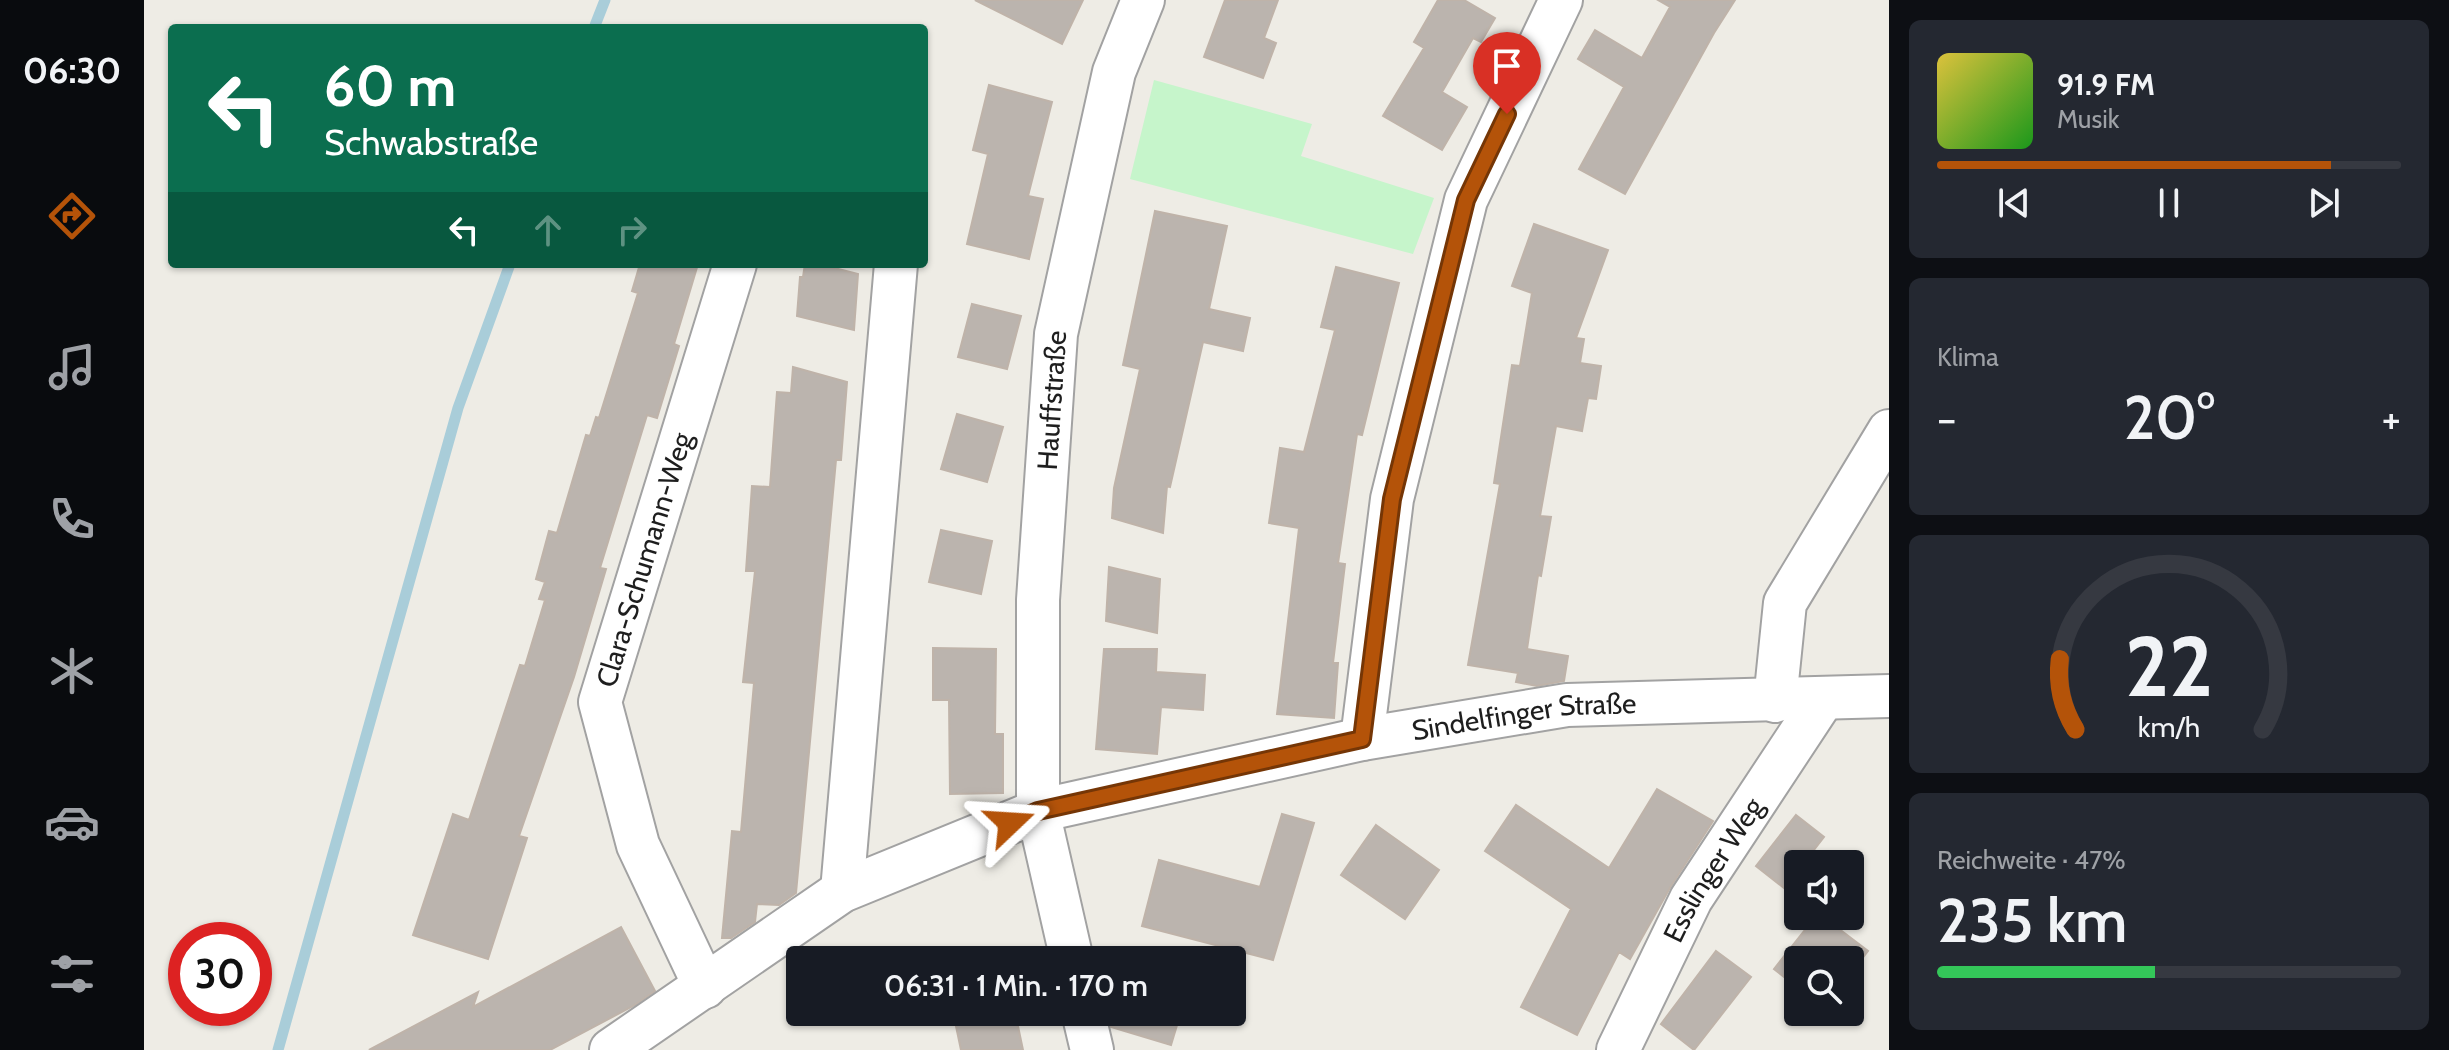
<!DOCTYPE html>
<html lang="de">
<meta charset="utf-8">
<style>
:root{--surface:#171b24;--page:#242831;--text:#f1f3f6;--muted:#9ea1a6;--line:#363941;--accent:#b45309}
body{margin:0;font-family:Cabin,sans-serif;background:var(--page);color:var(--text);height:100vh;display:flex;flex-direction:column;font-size:30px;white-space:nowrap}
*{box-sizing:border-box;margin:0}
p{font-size:26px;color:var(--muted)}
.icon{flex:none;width:44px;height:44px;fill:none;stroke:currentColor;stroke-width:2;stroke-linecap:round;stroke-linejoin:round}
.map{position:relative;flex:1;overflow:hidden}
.side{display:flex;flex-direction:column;gap:20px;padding:20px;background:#0d0f14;width:560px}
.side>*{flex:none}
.hud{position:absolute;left:24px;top:24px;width:760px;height:244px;border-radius:8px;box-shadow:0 2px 6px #0004;background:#0b6e4f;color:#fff;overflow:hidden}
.fabs{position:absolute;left:1640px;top:850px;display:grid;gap:16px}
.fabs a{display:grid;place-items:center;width:80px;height:80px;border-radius:8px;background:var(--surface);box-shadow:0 2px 6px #0004;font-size:40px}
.speed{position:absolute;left:24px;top:922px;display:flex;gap:16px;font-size:40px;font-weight:700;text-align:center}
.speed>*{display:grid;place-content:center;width:104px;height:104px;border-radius:50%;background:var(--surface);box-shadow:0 2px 6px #0004;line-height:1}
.speed .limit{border:12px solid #d22;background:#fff;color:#111}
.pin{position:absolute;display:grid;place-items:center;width:68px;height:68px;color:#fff;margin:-82px -34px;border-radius:50% 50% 50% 0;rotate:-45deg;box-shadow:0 0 8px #0007}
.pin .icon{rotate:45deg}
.me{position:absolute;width:88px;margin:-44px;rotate:70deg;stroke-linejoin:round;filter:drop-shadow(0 0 6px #0008)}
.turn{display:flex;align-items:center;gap:28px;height:168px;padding:0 24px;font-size:36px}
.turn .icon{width:104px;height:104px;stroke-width:2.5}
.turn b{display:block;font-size:56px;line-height:68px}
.lanes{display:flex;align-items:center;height:76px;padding:0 24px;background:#0003;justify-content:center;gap:40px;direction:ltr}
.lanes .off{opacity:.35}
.big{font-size:60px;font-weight:600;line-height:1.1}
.side .tile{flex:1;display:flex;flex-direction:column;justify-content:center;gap:12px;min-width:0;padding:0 28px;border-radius:12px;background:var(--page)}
.side .dial{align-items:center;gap:0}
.dial svg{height:208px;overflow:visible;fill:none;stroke:var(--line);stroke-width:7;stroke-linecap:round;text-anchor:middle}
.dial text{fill:var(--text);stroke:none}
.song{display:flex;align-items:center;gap:24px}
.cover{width:96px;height:96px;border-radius:12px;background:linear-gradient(135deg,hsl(50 70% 55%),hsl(120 70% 35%))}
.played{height:8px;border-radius:4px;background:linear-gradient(90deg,var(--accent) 85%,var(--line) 85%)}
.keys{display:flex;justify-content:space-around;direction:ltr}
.heat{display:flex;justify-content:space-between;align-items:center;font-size:44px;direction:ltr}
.charge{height:12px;border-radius:6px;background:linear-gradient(90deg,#34c759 47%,var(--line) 0)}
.trip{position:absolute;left:642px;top:946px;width:460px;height:80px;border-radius:8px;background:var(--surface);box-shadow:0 2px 6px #0004;font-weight:600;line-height:80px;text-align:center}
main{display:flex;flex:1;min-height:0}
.dock{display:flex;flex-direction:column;width:144px;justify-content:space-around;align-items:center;background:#090b0e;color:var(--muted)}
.dock .icon{width:56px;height:56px}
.dock .selected{color:var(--accent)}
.dock b{font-size:36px;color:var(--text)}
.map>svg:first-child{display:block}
.park{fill:#c6f5cb}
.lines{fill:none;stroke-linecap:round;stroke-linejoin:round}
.stream{stroke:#a9cdd9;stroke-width:11}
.building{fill:#bbb4ae;stroke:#bfb3a9;stroke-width:2}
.minor-casing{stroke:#a2a2a2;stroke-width:46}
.minor{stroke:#fff;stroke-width:42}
.route-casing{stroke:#753606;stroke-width:20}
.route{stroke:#b45309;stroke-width:14}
.labels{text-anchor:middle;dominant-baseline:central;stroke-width:8;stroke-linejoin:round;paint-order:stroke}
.street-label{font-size:28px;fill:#1e1e1e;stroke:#fff}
</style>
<main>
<nav class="dock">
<b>06:30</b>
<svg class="icon selected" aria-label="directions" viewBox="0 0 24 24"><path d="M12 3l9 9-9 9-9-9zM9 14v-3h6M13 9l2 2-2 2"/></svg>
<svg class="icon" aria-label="music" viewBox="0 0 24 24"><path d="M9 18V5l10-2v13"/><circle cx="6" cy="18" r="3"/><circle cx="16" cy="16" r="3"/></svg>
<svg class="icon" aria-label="phone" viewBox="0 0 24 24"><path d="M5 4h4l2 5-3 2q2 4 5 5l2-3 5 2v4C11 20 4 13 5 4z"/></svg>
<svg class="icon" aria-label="climate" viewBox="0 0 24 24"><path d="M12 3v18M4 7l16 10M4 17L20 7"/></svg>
<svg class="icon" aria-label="car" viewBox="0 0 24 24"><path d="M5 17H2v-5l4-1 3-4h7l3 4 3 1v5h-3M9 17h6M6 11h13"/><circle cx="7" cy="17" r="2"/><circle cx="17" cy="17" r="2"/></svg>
<svg class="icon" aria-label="filters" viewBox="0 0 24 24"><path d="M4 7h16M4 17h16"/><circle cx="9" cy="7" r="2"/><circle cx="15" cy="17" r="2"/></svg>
</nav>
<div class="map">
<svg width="1745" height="1050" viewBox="0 0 1745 1050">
<rect width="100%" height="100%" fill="#eeece5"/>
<path class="park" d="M 1010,80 L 1168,124 L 1157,156 L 1290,198 L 1269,254 L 986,179 Z"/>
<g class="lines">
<path class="stream" d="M 450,28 L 461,0
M 134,1050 L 314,408 L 366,264"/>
</g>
<path class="building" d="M 831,0 L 939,0 L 918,44 Z
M 1081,0 L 1134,0 L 1120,38 L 1132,43 L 1119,78 L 1060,57 Z
M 1294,0 L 1320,0 L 1351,18 L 1337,42 L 1329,38 L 1298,92 L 1323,107 L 1298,150 L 1239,116 L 1280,48 L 1270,42 Z
M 1514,0 L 1591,0 L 1570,33 L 1481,194 L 1435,169 L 1480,87 L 1434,59 L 1451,30 L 1498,58 L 1526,7 Z
M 845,85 L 908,102 L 884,196 L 899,199 L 885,259 L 823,244 L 844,154 L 829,150 Z
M 1011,211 L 1083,226 L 1065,309 L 1106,318 L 1099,351 L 1059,342 L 1026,487 L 1023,486 L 1019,533 L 968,518 L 970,488 L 996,369 L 979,365 Z
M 1390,224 L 1464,250 L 1432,338 L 1440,339 L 1436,363 L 1457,366 L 1452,399 L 1444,398 L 1438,431 L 1412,426 L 1396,516 L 1407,517 L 1397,576 L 1394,575 L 1383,649 L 1424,656 L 1420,681 L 1393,686 L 1372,682 L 1374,673 L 1324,665 L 1356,484 L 1350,483 L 1368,365 L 1376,366 L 1388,293 L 1368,286 Z
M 496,264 L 554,264 L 530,344 L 535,346 L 513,418 L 503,415 L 456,568 L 462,569 L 430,677 L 375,836 L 383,838 L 344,959 L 269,935 L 309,814 L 325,820 L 376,665 L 381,666 L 401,600 L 395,599 L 401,582 L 392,579 L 405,531 L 413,533 L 442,435 L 446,436 L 452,417 L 455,418 L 494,293 L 488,291 Z
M 661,264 L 675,264 L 714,274 L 710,330 L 653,316 L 656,277 L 659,277 Z
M 1192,267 L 1255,283 L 1218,435 L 1213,434 L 1194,563 L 1201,564 L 1189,663 L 1194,663 L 1190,718 L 1133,714 L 1155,528 L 1125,523 L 1136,448 L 1160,452 L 1191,330 L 1177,327 Z
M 828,304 L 877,316 L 863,369 L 814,357 Z
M 649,367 L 703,382 L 697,460 L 692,460 L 652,893 L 635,905 L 613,904 L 611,922 L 587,938 L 578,938 L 588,831 L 597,832 L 610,683 L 599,682 L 611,571 L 602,571 L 608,486 L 626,487 L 633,392 L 647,393 Z
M 813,414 L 859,427 L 843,482 L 797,469 Z
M 797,530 L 848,541 L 837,594 L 785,582 Z
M 965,567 L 1016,579 L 1013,633 L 962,621 Z
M 789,648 L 852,649 L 851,734 L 859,734 L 859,793 L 806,794 L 805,700 L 789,700 Z
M 960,649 L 1013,649 L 1012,672 L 1061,675 L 1059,710 L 1017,707 L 1013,754 L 952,749 Z
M 1513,789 L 1569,821 L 1527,886 L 1486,959 L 1475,952 L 1433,1035 L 1377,1007 L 1427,909 L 1341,851 L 1372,805 L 1465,868 Z
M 1138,814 L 1170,823 L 1129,960 L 998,926 L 1015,860 L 1116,887 Z
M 1652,815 L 1680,837 L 1659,864 L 1654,864 L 1654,870 L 1640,888 L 1612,866 Z
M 1232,825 L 1295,870 L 1261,919 L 1197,875 Z
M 1672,916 L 1678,916 L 1724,951 L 1706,974 L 1706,960 L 1654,960 L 1654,988 L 1630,969 Z
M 477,927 L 511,991 L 491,1005 L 406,1050 L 225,1050 L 334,992 L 329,1007 Z
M 1572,951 L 1607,977 L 1550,1050 L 1517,1024 Z
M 809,1012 L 871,1012 L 879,1050 L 817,1050 Z
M 964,1012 L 1037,1012 L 1027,1045 L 967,1027 Z"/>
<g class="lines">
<defs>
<g id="minor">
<path d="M 1631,701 L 1641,603 L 1745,431"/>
<path d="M 1218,739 L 1248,499 L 1322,200 L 1417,0"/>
<path d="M 698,891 L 752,264"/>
<path id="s1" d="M 928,960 L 894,811 L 894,600 L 912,334 L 970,72 L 999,0"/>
<path id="s2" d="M 561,987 L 494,845 L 456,702 L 591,264"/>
<path d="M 939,1012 L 948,1050"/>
<path id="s3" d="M 467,1050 L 698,891 L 894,811 L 1218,739 L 1423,705 L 1745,696"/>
<path id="s4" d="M 1474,1050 L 1547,899 L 1679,699"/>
</g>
</defs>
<use href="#minor" class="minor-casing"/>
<use href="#minor" class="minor"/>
</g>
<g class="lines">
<defs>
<path id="route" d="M 866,823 L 894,811 L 1218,739 L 1248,499 L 1322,200 L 1363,114"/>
</defs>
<use href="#route" class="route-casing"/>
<use href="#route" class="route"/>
</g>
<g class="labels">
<g class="street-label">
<text stroke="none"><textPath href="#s1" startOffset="564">Hauffstraße</textPath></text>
<text stroke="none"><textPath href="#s2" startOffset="454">Clara-Schumann-Weg</textPath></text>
<text stroke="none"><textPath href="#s3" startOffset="988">Sindelfinger Straße</textPath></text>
<text stroke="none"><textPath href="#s4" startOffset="204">Esslinger Weg</textPath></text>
</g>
</g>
</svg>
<div class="fabs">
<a><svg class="icon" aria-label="sound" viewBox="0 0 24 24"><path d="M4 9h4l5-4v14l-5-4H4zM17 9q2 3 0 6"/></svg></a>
<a><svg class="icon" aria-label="search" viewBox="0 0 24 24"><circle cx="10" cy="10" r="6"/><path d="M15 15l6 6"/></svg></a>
</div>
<div class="speed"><div class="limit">30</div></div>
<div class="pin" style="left:1363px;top:114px;background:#d93025"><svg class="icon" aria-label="arrive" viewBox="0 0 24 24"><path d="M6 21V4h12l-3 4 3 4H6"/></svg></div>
<svg class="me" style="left:866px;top:823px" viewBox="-20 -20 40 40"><path d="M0-17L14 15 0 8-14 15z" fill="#b45309" stroke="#fff" stroke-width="4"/></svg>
<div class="trip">06:31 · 1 Min. · 170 m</div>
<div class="hud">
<div class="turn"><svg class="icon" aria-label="left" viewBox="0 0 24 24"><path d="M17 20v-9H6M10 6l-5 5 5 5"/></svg><div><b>60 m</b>Schwabstraße</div></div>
<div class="lanes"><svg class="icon" aria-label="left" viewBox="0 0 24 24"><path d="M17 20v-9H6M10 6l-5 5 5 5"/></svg><svg class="icon off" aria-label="ahead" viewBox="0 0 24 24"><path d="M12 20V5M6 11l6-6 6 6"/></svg><svg class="icon off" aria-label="right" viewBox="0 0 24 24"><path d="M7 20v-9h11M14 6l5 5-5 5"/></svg></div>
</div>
</div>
<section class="side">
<div class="tile">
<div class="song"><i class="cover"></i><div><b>91.9 FM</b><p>Musik</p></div></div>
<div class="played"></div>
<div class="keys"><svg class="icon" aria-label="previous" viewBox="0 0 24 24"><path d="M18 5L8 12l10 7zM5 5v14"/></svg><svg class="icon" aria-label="pause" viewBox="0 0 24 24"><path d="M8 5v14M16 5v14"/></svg><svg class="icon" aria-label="next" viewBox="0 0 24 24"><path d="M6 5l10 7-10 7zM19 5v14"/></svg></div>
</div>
<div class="tile"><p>Klima</p>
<div class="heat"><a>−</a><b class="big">20°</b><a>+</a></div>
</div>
<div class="tile dial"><svg viewBox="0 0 100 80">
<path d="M14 69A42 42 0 1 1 86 69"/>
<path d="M14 69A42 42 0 0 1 8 42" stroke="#b45309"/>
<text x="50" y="56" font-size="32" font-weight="700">22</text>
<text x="50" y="72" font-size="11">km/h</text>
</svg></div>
<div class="tile"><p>Reichweite · 47%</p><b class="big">235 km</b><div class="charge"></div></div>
</section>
</main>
